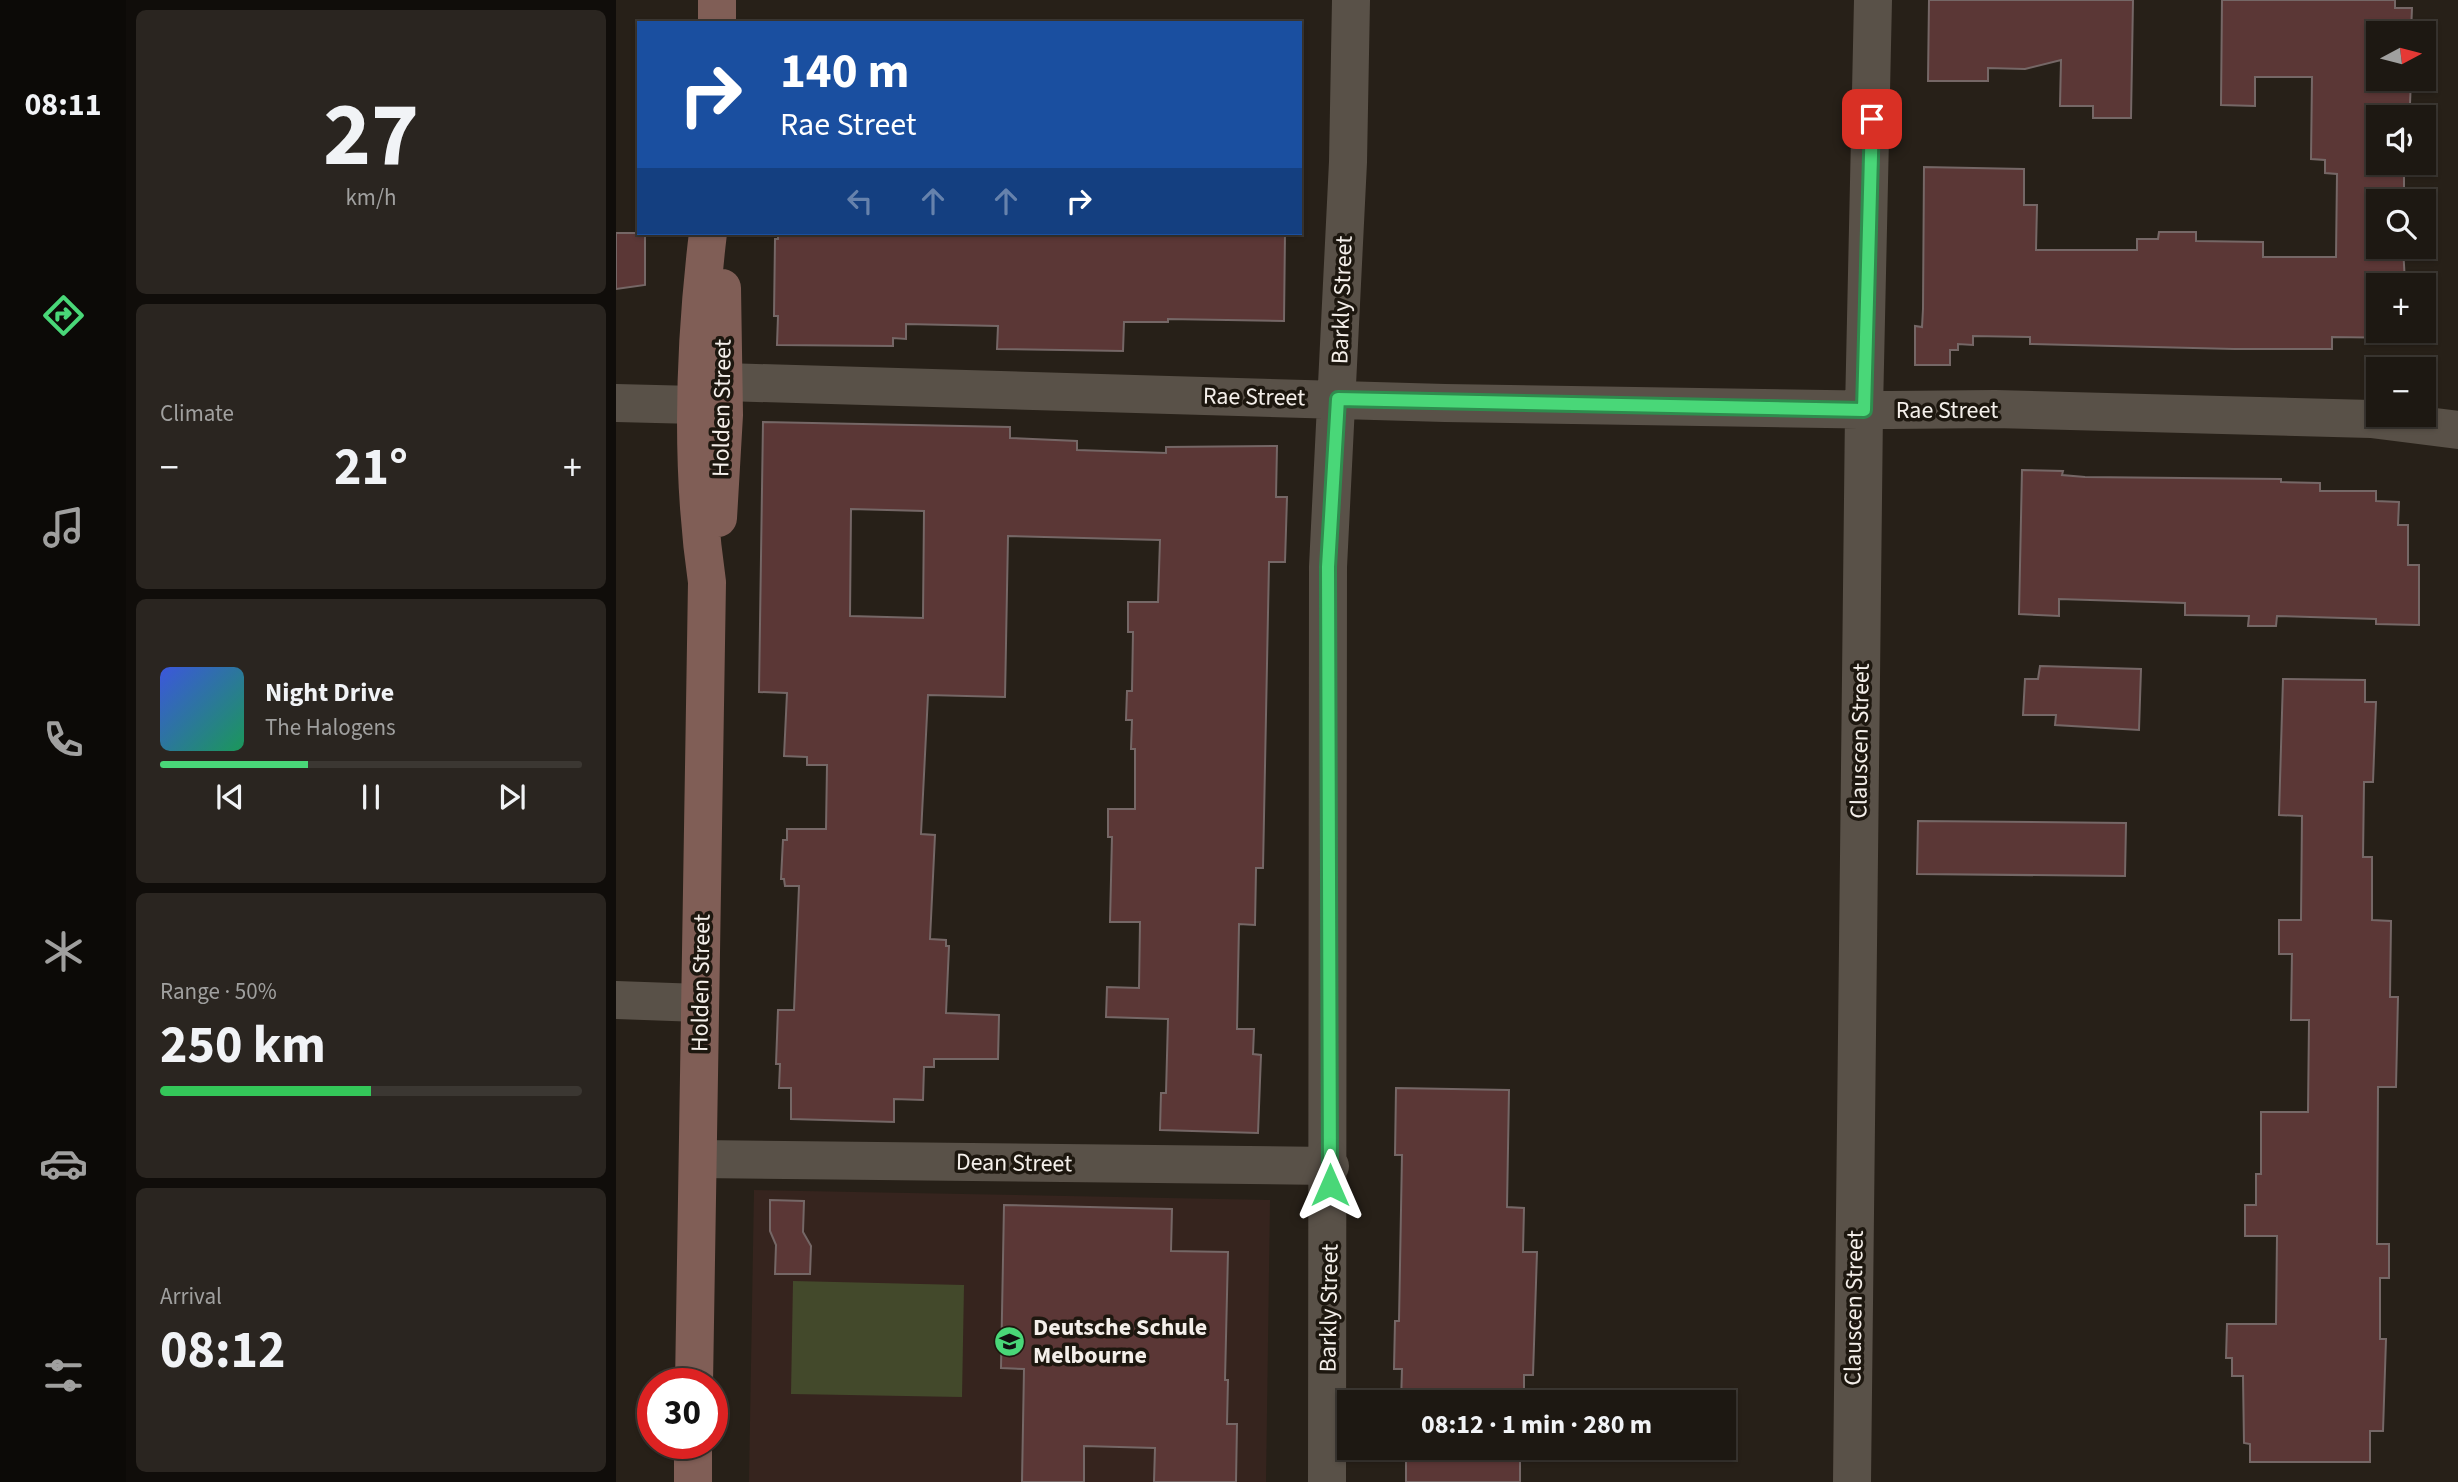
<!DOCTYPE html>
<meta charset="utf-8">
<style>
:root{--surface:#1d1812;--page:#2a2520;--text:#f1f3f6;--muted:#a0a09f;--line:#3b3732;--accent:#49d778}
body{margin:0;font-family:"Source Sans 3",sans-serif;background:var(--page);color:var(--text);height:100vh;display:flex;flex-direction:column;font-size:26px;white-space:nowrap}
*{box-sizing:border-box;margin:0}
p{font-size:23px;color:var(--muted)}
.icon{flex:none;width:38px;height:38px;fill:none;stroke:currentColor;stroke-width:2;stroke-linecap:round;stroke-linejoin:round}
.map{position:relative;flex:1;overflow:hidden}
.sheet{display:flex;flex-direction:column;gap:10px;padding:10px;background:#100d0a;width:490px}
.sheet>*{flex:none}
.hud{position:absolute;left:21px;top:21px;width:665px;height:214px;border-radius:0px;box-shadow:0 2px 5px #0004,0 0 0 2px var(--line);background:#1a4fa0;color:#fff;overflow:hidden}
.needle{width:46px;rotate:83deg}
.fabs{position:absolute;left:1750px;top:21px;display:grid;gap:14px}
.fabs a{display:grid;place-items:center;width:70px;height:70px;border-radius:0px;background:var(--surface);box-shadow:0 2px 5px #0004,0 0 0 2px var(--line);font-size:35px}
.speed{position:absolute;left:21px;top:1368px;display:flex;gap:14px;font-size:35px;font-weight:700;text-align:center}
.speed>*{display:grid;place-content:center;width:91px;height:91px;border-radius:50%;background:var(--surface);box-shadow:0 2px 5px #0004,0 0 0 2px var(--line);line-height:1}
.speed .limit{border:10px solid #d22;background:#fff;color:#111}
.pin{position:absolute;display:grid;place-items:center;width:60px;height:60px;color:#fff;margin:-30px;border-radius:14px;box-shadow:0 4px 10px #0006}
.me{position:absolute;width:77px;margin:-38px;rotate:0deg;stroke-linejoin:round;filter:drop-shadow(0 0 5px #0008)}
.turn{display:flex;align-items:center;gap:24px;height:147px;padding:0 28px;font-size:32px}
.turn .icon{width:91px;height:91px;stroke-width:2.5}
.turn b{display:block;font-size:49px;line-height:60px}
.lanes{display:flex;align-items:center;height:66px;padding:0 28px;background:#0003;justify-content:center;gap:35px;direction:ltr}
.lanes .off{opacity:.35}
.big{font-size:52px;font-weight:700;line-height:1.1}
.sheet .card{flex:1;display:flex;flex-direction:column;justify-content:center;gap:10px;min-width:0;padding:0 24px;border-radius:10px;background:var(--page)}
.sheet .dial{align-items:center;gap:0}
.dial b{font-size:91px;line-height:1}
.song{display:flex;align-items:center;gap:21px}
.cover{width:84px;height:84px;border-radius:10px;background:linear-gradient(135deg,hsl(230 70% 55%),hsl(150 70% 35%))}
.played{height:7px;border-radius:4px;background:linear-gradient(90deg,var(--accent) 35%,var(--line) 35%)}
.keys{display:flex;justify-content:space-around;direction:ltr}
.heat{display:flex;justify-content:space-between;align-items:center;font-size:38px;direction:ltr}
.charge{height:10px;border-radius:5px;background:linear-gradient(90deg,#34c759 50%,var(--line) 0)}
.trip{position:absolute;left:721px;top:1390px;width:399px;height:70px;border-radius:0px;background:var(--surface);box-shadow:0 2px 5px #0004,0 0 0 2px var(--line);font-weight:700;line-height:70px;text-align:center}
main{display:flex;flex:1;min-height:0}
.menu{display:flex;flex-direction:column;width:126px;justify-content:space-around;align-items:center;background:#0c0a07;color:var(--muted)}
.menu .icon{width:49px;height:49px}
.menu .selected{color:var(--accent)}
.menu b{font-size:32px;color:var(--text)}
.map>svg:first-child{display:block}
.education{fill:#36241e}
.green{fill:#43492b}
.building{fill:#5b3736;stroke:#756766;stroke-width:2;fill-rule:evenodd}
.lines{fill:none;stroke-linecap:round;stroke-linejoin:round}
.street{stroke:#595148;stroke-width:38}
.secondary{stroke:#805e56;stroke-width:38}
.route-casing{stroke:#2f8c4e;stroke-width:18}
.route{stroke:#49d778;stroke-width:12}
.labels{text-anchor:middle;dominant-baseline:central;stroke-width:7;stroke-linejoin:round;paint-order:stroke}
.street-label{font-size:24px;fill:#f4efea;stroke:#1d170f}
.poi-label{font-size:24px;font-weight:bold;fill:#f4efea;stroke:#1d170f;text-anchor:start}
</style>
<main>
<nav class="menu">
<b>08:11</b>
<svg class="icon selected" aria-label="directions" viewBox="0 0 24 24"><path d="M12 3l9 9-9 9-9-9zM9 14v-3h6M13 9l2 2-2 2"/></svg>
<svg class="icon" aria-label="music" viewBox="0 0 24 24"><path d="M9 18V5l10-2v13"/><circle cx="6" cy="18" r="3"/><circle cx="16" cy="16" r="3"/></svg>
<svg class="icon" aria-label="phone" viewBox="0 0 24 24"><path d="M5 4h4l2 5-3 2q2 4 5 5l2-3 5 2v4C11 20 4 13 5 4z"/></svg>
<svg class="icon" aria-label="climate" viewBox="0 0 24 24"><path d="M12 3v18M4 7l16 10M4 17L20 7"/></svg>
<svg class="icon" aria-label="car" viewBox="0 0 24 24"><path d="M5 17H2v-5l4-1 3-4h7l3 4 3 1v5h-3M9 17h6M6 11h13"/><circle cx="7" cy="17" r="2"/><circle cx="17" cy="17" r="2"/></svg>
<svg class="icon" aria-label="filters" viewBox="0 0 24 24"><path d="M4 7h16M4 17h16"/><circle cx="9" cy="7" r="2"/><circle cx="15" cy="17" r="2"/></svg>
</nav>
<section class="sheet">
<div class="card dial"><b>27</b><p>km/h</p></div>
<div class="card"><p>Climate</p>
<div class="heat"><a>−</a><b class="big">21°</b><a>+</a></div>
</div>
<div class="card">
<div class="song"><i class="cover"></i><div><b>Night Drive</b><p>The Halogens</p></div></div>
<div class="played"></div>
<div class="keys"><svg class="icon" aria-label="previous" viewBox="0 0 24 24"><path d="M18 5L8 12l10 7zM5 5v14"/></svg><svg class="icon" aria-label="pause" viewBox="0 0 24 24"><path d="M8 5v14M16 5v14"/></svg><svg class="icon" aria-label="next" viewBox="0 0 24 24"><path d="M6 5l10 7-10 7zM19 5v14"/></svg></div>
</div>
<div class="card"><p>Range · 50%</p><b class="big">250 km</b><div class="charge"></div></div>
<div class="card"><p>Arrival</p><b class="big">08:12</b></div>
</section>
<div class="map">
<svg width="1842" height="1482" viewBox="0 0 1842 1482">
<rect width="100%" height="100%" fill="#272018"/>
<path class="education" d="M 138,1190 L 654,1200 L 650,1482 L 133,1482 Z"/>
<path class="green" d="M 177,1281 L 348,1285 L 346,1397 L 175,1394 Z"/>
<path class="building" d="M 1313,0 L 1517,0 L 1515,118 L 1477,118 L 1477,106 L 1444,106 L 1445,60 L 1409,69 L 1372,68 L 1372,81 L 1312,81 Z
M 1606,0 L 1779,0 L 1779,8 L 1796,8 L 1795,33 L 1762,33 L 1762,79 L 1795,79 L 1794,104 L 1788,104 L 1788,117 L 1762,117 L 1762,163 L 1788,163 L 1788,201 L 1762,201 L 1762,247 L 1787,247 L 1789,282 L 1789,285 L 1762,285 L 1762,331 L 1789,331 L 1789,338 L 1716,337 L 1716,349 L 1618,349 L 1414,344 L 1414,337 L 1357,336 L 1357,345 L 1342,344 L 1342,350 L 1334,350 L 1334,365 L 1299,365 L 1299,326 L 1306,327 L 1307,309 L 1308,167 L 1408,169 L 1408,205 L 1421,205 L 1420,250 L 1521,250 L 1521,239 L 1542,239 L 1543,232 L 1580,232 L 1580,241 L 1647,242 L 1647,257 L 1720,257 L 1721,174 L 1709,173 L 1709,160 L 1695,159 L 1696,77 L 1639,77 L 1639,106 L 1605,105 Z
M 0,233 L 29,233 L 29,285 L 0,289 Z
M 162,233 L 669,233 L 668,321 L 552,319 L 552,322 L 508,322 L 507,351 L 381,349 L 382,326 L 290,324 L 290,339 L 277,338 L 277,346 L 161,345 L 162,316 L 158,316 L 159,239 L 162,239 Z
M 147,422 L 394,427 L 394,438 L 461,441 L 461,450 L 550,453 L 550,447 L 661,446 L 660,497 L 671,497 L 669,562 L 653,562 L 647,868 L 640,868 L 639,925 L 623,924 L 621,1029 L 638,1029 L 637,1054 L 645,1055 L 642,1133 L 544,1130 L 545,1093 L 550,1093 L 552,1019 L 490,1017 L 491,987 L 523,988 L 524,922 L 494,922 L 496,837 L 492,837 L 492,809 L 519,809 L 519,749 L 515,749 L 516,720 L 510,720 L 511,691 L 516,691 L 517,632 L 512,632 L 512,602 L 542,602 L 544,540 L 392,536 L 389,697 L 312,695 L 305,834 L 319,835 L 314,939 L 330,940 L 330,946 L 333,946 L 330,1013 L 383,1015 L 382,1059 L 318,1059 L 318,1067 L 308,1067 L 307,1100 L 278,1099 L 278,1122 L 175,1119 L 175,1088 L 163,1088 L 164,1064 L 160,1064 L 162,1010 L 178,1010 L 183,886 L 169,886 L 168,879 L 165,879 L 167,840 L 171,840 L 171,829 L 210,829 L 211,765 L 191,765 L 191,757 L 168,756 L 171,693 L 143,692 ZM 235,509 L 308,511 L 307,618 L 234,616 Z
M 1406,470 L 1447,471 L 1446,475 L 1469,477 L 1665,479 L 1665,482 L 1704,483 L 1704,491 L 1760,491 L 1760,501 L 1783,502 L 1782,525 L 1792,525 L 1792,565 L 1803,565 L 1803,625 L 1760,624 L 1760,619 L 1661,616 L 1660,626 L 1632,626 L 1633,616 L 1569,615 L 1569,603 L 1443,599 L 1443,616 L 1403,614 Z
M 1424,666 L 1525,669 L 1523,730 L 1439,725 L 1440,715 L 1407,715 L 1409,679 L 1422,679 Z
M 1667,679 L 1749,680 L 1749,702 L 1760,702 L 1757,782 L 1748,782 L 1747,857 L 1756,857 L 1756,920 L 1775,921 L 1774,997 L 1782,997 L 1780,1087 L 1762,1087 L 1761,1244 L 1773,1244 L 1773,1278 L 1764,1278 L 1764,1339 L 1770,1339 L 1767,1431 L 1754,1431 L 1754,1462 L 1634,1462 L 1634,1444 L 1628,1443 L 1627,1376 L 1616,1376 L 1616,1358 L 1610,1358 L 1611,1324 L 1660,1324 L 1661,1236 L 1629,1236 L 1629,1205 L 1640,1205 L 1640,1174 L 1645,1174 L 1645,1112 L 1692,1112 L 1693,1020 L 1675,1020 L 1676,954 L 1663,954 L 1663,920 L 1685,920 L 1686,816 L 1663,815 Z
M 1302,821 L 1510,823 L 1509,876 L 1301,874 Z
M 780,1088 L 893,1090 L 891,1207 L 908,1208 L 907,1252 L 921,1252 L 917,1375 L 908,1375 L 908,1402 L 785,1402 L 786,1369 L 778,1369 L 779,1321 L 783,1321 L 786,1155 L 779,1155 Z
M 154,1200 L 188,1201 L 187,1232 L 195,1246 L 194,1274 L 159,1274 L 160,1245 L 154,1231 Z
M 388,1205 L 556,1209 L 555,1251 L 612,1252 L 609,1380 L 612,1380 L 611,1424 L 621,1424 L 620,1482 L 538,1482 L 539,1448 L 468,1446 L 468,1482 L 406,1482 L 408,1369 L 385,1368 Z
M 790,1447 L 904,1447 L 904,1482 L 790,1482 Z"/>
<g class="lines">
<path class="street" d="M 109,382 L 829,403 L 1274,410 L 1379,409 L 1755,419 L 1842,430
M 0,403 L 80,405
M 0,1000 L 84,1003
M 82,1159 L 714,1166
M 711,1482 L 712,567 L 732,162 L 735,0
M 1236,1482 L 1248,410 L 1257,0"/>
<path class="secondary" d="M 101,23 L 101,0
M 102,518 L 108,415 L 106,288
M 78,1384 L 91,582 C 74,465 78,349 92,233
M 77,1482 L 77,1444"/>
</g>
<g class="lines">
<defs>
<path id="route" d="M 714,1185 L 712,567 L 722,399 L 1248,410 L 1256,119"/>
</defs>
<use href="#route" class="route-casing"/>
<use href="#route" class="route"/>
</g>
<defs>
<symbol id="school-disc" viewBox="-11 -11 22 22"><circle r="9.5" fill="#49d778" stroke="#1d170f"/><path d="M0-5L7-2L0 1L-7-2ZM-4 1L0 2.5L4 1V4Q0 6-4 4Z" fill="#111"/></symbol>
</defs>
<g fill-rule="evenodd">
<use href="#school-disc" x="376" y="1324" width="35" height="35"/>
</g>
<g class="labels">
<g class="street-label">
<text transform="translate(726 300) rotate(-88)">Barkly Street</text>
<text transform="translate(638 397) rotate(1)">Rae Street</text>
<text transform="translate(106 408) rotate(-89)">Holden Street</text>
<text x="1331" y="410">Rae Street</text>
<text transform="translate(1244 741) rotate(-89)">Clauscen Street</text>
<text transform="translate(85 983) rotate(-89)">Holden Street</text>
<text transform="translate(398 1163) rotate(1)">Dean Street</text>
<text transform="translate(713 1308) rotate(-89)">Barkly Street</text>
<text transform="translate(1238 1308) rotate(-89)">Clauscen Street</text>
</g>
<g class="poi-label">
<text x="417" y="1327">Deutsche Schule<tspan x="417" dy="28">Melbourne</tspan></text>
</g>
</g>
</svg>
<div class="fabs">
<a><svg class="needle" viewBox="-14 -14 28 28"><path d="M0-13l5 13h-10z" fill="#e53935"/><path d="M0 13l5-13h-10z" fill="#a0a09f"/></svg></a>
<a><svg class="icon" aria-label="sound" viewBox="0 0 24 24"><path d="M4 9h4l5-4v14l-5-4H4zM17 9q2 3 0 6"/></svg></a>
<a><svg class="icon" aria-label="search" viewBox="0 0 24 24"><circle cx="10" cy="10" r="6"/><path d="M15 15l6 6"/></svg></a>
<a>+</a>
<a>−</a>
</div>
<div class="speed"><div class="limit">30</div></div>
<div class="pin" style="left:1256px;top:119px;background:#d93025"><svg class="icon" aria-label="arrive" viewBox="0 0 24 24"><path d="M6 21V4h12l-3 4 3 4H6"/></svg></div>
<svg class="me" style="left:714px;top:1185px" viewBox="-20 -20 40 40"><path d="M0-17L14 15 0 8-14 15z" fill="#49d778" stroke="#fff" stroke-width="4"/></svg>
<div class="trip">08:12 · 1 min · 280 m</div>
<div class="hud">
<div class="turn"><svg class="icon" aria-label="right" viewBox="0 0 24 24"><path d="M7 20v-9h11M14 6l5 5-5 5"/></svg><div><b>140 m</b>Rae Street</div></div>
<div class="lanes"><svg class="icon off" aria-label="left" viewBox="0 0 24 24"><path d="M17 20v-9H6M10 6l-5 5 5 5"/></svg><svg class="icon off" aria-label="ahead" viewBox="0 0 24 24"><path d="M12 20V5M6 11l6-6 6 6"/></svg><svg class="icon off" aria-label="ahead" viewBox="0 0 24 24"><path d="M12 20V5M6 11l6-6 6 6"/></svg><svg class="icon" aria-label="right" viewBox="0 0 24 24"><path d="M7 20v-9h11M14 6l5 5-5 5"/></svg></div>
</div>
</div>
</main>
